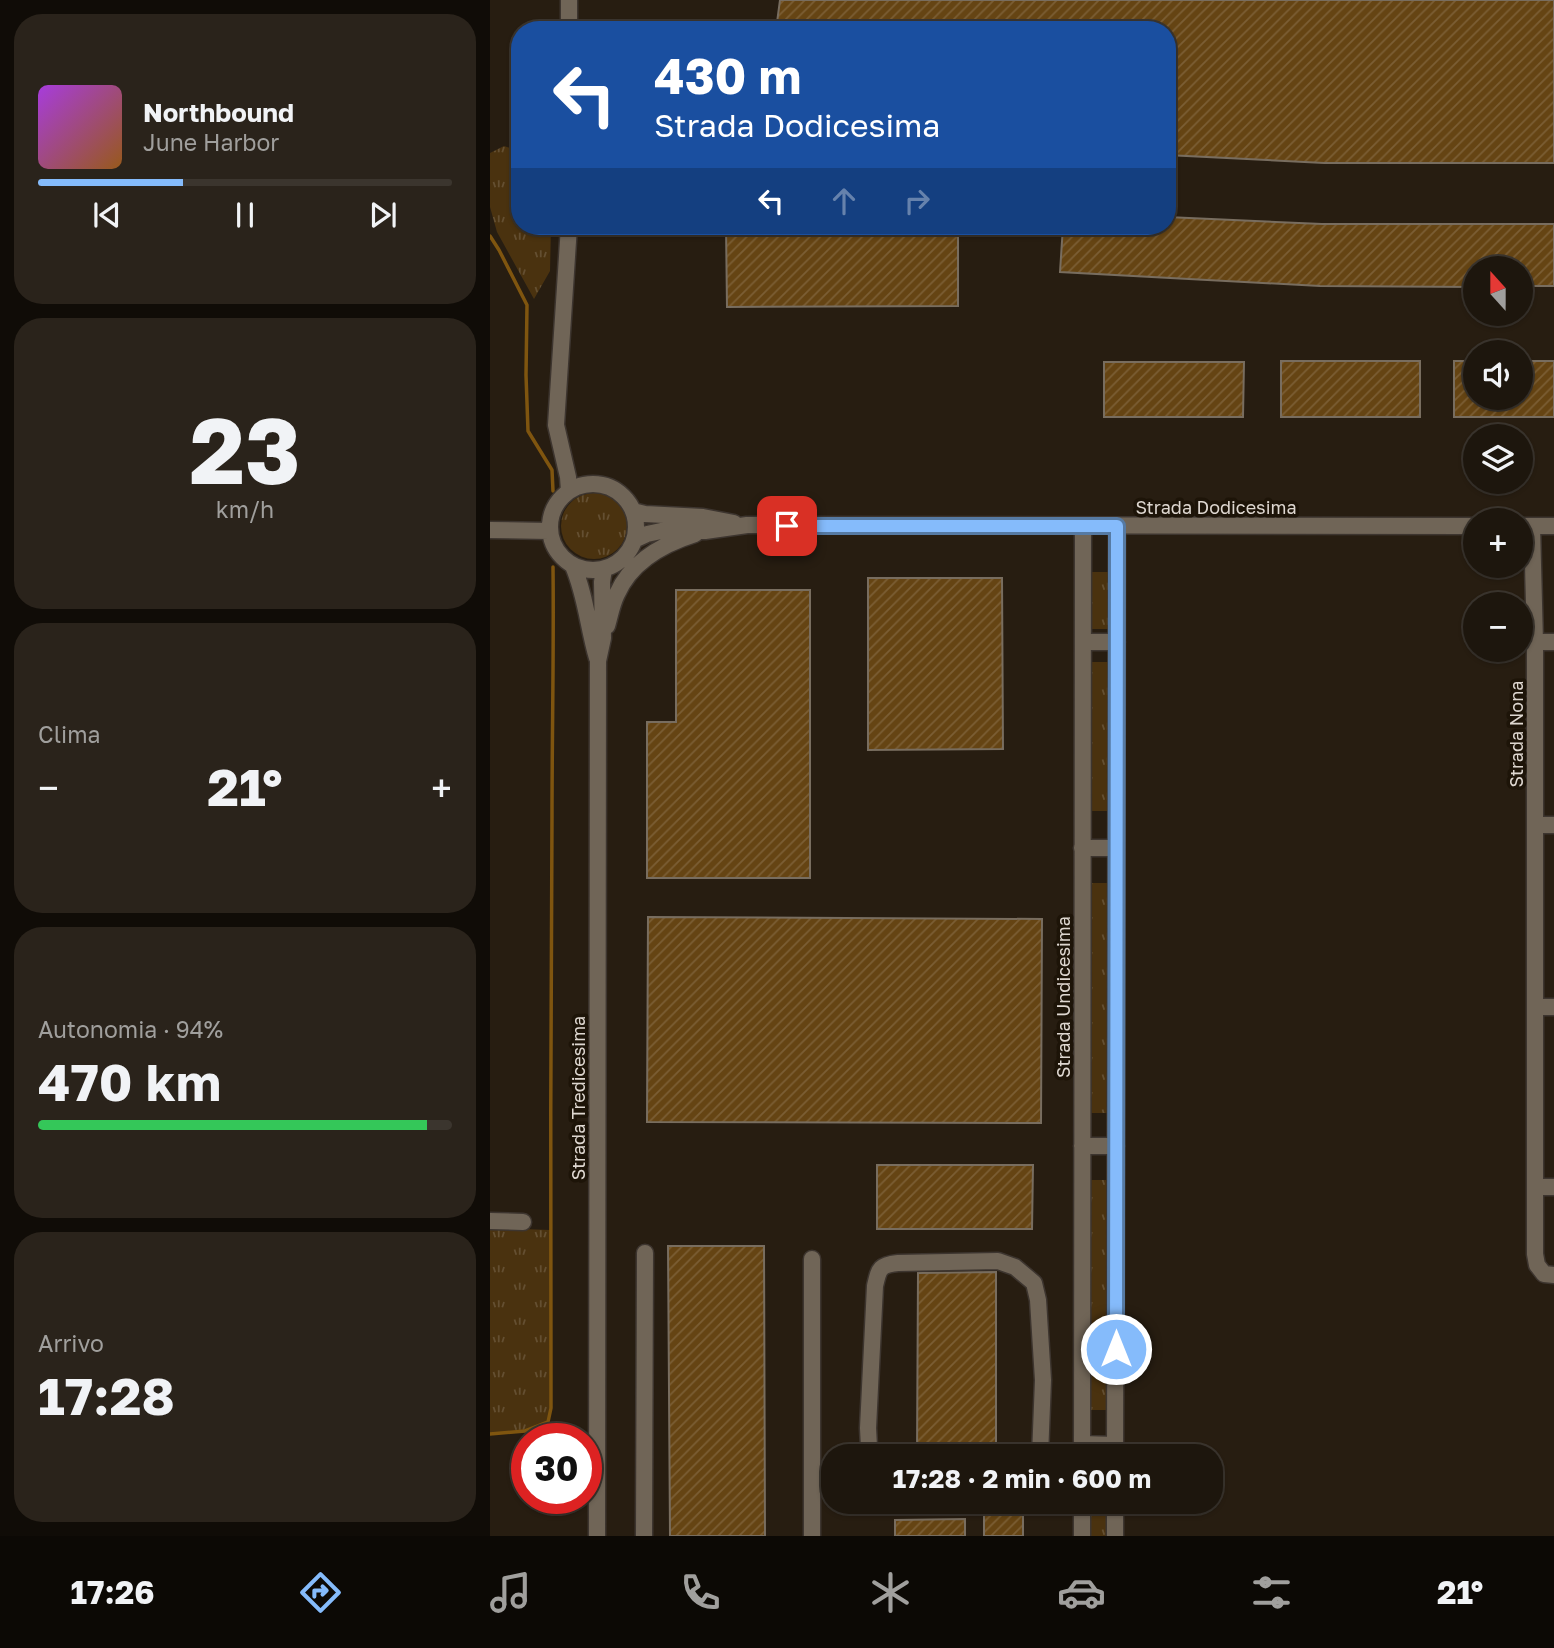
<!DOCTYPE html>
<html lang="it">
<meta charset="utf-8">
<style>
:root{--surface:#1d160d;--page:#2a231b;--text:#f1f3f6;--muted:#a09f9d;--line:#3b352e;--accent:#85bbfb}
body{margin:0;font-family:"Golos Text",sans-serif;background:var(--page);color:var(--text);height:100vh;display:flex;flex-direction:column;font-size:26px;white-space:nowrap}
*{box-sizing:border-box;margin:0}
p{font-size:23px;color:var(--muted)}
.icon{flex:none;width:38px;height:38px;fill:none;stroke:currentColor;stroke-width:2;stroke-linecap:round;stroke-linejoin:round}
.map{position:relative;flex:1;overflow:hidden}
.details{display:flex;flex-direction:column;gap:14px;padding:14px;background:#100c07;width:490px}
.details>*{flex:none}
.top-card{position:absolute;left:21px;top:21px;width:665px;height:214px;border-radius:28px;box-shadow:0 2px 5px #0004,0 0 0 2px var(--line);background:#1a4fa0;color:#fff;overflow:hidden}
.needle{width:46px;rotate:339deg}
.buttons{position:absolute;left:973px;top:256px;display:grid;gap:14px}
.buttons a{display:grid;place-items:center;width:70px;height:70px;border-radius:50%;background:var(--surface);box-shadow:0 2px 5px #0004,0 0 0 2px var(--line);font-size:35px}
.speed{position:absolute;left:21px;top:1423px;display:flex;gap:14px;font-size:35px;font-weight:700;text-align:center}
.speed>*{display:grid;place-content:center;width:91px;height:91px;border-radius:50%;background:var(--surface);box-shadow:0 2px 5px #0004,0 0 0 2px var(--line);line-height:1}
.speed .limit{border:10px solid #d22;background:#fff;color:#111}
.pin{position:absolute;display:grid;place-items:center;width:60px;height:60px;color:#fff;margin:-30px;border-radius:14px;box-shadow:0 4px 10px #0006}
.me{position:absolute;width:77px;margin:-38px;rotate:0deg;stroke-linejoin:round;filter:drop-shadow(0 0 5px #0008)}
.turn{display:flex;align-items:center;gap:24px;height:147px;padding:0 28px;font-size:32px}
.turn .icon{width:91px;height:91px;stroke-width:2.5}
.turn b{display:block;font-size:49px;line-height:60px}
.lanes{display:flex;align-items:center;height:66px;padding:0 28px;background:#0003;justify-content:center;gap:35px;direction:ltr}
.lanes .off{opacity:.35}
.big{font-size:52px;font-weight:700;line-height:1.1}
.details .tile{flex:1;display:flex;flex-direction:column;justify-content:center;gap:10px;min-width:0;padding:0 24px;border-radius:28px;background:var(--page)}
.details .dial{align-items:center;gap:0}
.dial b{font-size:91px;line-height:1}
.song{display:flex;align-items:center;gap:21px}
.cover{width:84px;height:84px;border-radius:10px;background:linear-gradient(135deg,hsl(280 70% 55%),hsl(30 70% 35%))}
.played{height:7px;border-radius:4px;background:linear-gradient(90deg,var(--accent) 35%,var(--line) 35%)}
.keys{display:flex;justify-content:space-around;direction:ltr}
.heat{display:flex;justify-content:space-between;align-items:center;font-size:38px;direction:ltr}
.charge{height:10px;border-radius:5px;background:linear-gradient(90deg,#34c759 94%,var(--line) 0)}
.trip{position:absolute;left:331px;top:1444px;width:402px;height:70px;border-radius:28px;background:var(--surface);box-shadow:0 2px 5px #0004,0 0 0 2px var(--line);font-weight:700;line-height:70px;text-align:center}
.dock{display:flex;height:112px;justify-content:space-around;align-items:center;background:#0c0905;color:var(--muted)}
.dock .icon{width:49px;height:49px}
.dock .selected{color:var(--accent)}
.dock b{font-size:32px;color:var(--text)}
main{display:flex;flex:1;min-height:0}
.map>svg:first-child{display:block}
.grass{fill:url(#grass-tufts)}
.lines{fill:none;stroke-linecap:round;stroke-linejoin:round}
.stream{stroke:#7f550f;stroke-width:3.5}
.building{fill:url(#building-hatch);stroke:#786d5f;stroke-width:2}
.minor-casing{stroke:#3d352f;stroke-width:19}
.minor{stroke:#706557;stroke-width:16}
.route-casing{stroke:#567aa3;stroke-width:18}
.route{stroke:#85bbfb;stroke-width:12}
.labels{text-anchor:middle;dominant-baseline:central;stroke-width:7;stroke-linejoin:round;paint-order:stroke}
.street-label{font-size:18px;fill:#ded7d0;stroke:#1d1408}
</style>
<main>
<section class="details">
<div class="tile">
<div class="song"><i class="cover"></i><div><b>Northbound</b><p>June Harbor</p></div></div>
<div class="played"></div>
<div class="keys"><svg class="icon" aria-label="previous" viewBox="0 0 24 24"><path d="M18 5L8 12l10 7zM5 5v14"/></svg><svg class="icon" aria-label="pause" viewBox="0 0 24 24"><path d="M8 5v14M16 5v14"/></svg><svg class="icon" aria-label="next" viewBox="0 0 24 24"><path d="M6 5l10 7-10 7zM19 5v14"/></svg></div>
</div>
<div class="tile dial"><b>23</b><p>km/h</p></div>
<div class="tile"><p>Clima</p>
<div class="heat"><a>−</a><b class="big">21°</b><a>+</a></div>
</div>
<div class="tile"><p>Autonomia · 94%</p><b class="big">470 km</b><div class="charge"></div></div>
<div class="tile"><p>Arrivo</p><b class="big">17:28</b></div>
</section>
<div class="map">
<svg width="1064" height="1536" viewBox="0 0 1064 1536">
<defs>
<pattern id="grass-tufts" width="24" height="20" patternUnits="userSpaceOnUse" patternTransform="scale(1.75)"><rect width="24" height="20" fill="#4a320f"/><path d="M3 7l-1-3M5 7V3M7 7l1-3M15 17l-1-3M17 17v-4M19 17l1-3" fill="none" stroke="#644f31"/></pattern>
<pattern id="building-hatch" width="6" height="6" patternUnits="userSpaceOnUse" patternTransform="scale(1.75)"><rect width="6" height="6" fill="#654413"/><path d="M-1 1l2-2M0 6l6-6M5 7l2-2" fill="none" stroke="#7b5e34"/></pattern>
</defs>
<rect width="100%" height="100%" fill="#271d11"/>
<path class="grass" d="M 14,146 L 30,151 L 30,226 L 61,226 L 60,271 L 44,299 L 7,232 L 0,207 L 0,153 Z
M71 526a33 33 0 1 1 66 0a33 33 0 1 1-66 0Z
M 601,572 L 619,572 L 619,629 L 601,629 Z
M 601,662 L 619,662 L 619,811 L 601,811 Z
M 601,883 L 619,883 L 618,1113 L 600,1113 Z
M 600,1180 L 619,1180 L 618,1410 L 600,1410 Z
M 0,1228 L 60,1230 L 61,1408 L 58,1422 C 41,1432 20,1432 0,1434 Z
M 600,1502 L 618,1502 L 618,1536 L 600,1536 Z"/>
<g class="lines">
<path class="stream" d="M 0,236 L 9,250 L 37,305 L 36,375 L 38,431 L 62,470 L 63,491
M 0,1434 L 35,1431 L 58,1422 L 61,1408 C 60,1211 61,1013 62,816 C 62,733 64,650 63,567"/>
</g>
<path class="building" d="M 290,0 L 1064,0 L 1064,163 L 834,163 L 677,155 L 677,30 L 286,30 Z
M 677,217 L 832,224 L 1064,224 L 1064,286 L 1031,286 L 1031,268 L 985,268 L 985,287 L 830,286 L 570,272 L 573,226 L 677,226 Z
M 236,226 L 468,226 L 468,306 L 237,307 Z
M 791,361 L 930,361 L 930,417 L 791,417 Z
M 964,361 L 985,361 L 985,397 L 1031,397 L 1031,361 L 1064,361 L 1064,417 L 964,417 Z
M 614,362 L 754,362 L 753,417 L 614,417 Z
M 378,578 L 512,578 L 513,749 L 378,750 Z
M 186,590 L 320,590 L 320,878 L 157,878 L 157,722 L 186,722 Z
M 158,917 L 552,919 L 551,1123 L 157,1122 Z
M 387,1165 L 543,1165 L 542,1229 L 387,1229 Z
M 178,1246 L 274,1246 L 275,1536 L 180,1536 Z
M 506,1272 L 506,1456 L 427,1456 L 428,1273 Z
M 494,1502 L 533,1502 L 533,1536 L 494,1536 Z
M 475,1519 L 475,1536 L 405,1536 L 405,1520 Z"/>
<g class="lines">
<defs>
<path id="minor" d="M 79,0 L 79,30
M60 527a43 43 0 1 1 86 0a43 43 0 1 1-86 0Z
M 79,491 L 78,477 L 66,425 L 79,226
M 143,511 L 155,514 L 213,517 L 244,523
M 1031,526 L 1064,526
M 1042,526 L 1045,642 L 1045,1254 L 1047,1265 L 1054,1274 L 1064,1275
M 0,530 L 59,531
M 144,540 L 157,534 L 171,531 L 187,529 L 215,531 L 257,525 L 985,526
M 83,566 C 96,596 98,628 107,658
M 117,626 C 120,616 122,604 127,594 C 141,562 173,544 205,534
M 593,642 L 627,642
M 1045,642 L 1064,642
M 1045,825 L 1064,825
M 592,848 L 626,848
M 1045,1007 L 1064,1007
M 592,1146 L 626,1146
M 1045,1187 L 1064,1187
M 0,1221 L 33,1222
M 592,1444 L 625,1445
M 385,1456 L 379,1447 L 378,1428 L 385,1286 C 389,1269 389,1265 408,1263 L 508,1261 L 525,1267 L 544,1283 L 548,1300 L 553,1380 L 550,1456
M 592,1456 L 593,526
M 625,1456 L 627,526
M 625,1502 L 625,1536
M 107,1536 L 108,661 L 113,638 L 112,582 L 114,569
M 154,1536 L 155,1253
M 322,1536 L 322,1259
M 592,1536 L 592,1502"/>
</defs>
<use href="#minor" class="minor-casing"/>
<use href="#minor" class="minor"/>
</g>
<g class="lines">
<defs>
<path id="route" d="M 297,526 L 627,526 L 626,1349"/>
</defs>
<use href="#route" class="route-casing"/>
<use href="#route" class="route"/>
</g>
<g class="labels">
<g class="street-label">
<text x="726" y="507">Strada Dodicesima</text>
<text transform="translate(1026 734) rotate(-90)">Strada Nona</text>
<text transform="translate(573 997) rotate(-90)">Strada Undicesima</text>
<text transform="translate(88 1098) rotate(-90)">Strada Tredicesima</text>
</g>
</g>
</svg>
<div class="buttons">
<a><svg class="needle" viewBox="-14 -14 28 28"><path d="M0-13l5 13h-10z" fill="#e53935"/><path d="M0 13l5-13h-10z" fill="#a09f9d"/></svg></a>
<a><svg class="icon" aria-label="sound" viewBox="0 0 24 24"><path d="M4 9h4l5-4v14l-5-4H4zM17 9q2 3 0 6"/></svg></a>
<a><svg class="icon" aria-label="layers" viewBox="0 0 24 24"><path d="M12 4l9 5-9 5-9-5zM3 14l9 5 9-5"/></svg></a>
<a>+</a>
<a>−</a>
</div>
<div class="speed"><div class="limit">30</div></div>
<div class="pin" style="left:297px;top:526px;background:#d93025"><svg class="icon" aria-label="arrive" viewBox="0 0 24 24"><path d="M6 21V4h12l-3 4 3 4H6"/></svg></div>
<svg class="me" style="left:626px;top:1349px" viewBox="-20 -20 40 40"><circle r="17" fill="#85bbfb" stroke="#fff" stroke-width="3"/><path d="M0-11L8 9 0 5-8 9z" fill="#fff"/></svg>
<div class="trip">17:28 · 2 min · 600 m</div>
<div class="top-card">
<div class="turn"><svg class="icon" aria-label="left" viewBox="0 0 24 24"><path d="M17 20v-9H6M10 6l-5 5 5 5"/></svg><div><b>430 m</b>Strada Dodicesima</div></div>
<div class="lanes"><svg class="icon" aria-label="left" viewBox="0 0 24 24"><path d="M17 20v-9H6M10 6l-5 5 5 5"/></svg><svg class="icon off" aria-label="ahead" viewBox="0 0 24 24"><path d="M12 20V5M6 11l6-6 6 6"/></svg><svg class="icon off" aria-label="right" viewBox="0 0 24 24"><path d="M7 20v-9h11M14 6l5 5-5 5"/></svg></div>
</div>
</div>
</main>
<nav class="dock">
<b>17:26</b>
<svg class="icon selected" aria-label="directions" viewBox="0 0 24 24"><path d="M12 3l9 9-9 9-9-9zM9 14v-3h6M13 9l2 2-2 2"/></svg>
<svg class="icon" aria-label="music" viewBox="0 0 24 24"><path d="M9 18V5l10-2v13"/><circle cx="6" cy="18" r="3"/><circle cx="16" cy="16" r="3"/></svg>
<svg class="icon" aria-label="phone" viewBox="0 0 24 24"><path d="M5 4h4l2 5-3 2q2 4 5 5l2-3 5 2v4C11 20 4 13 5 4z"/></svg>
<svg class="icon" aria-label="climate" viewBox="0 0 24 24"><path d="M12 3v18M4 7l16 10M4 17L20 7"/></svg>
<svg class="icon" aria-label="car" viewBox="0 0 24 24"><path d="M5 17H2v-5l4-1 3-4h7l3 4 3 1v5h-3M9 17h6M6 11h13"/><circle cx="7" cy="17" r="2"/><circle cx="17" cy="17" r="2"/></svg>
<svg class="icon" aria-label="filters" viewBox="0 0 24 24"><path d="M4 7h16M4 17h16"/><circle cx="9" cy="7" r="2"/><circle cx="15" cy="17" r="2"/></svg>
<b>21°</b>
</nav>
